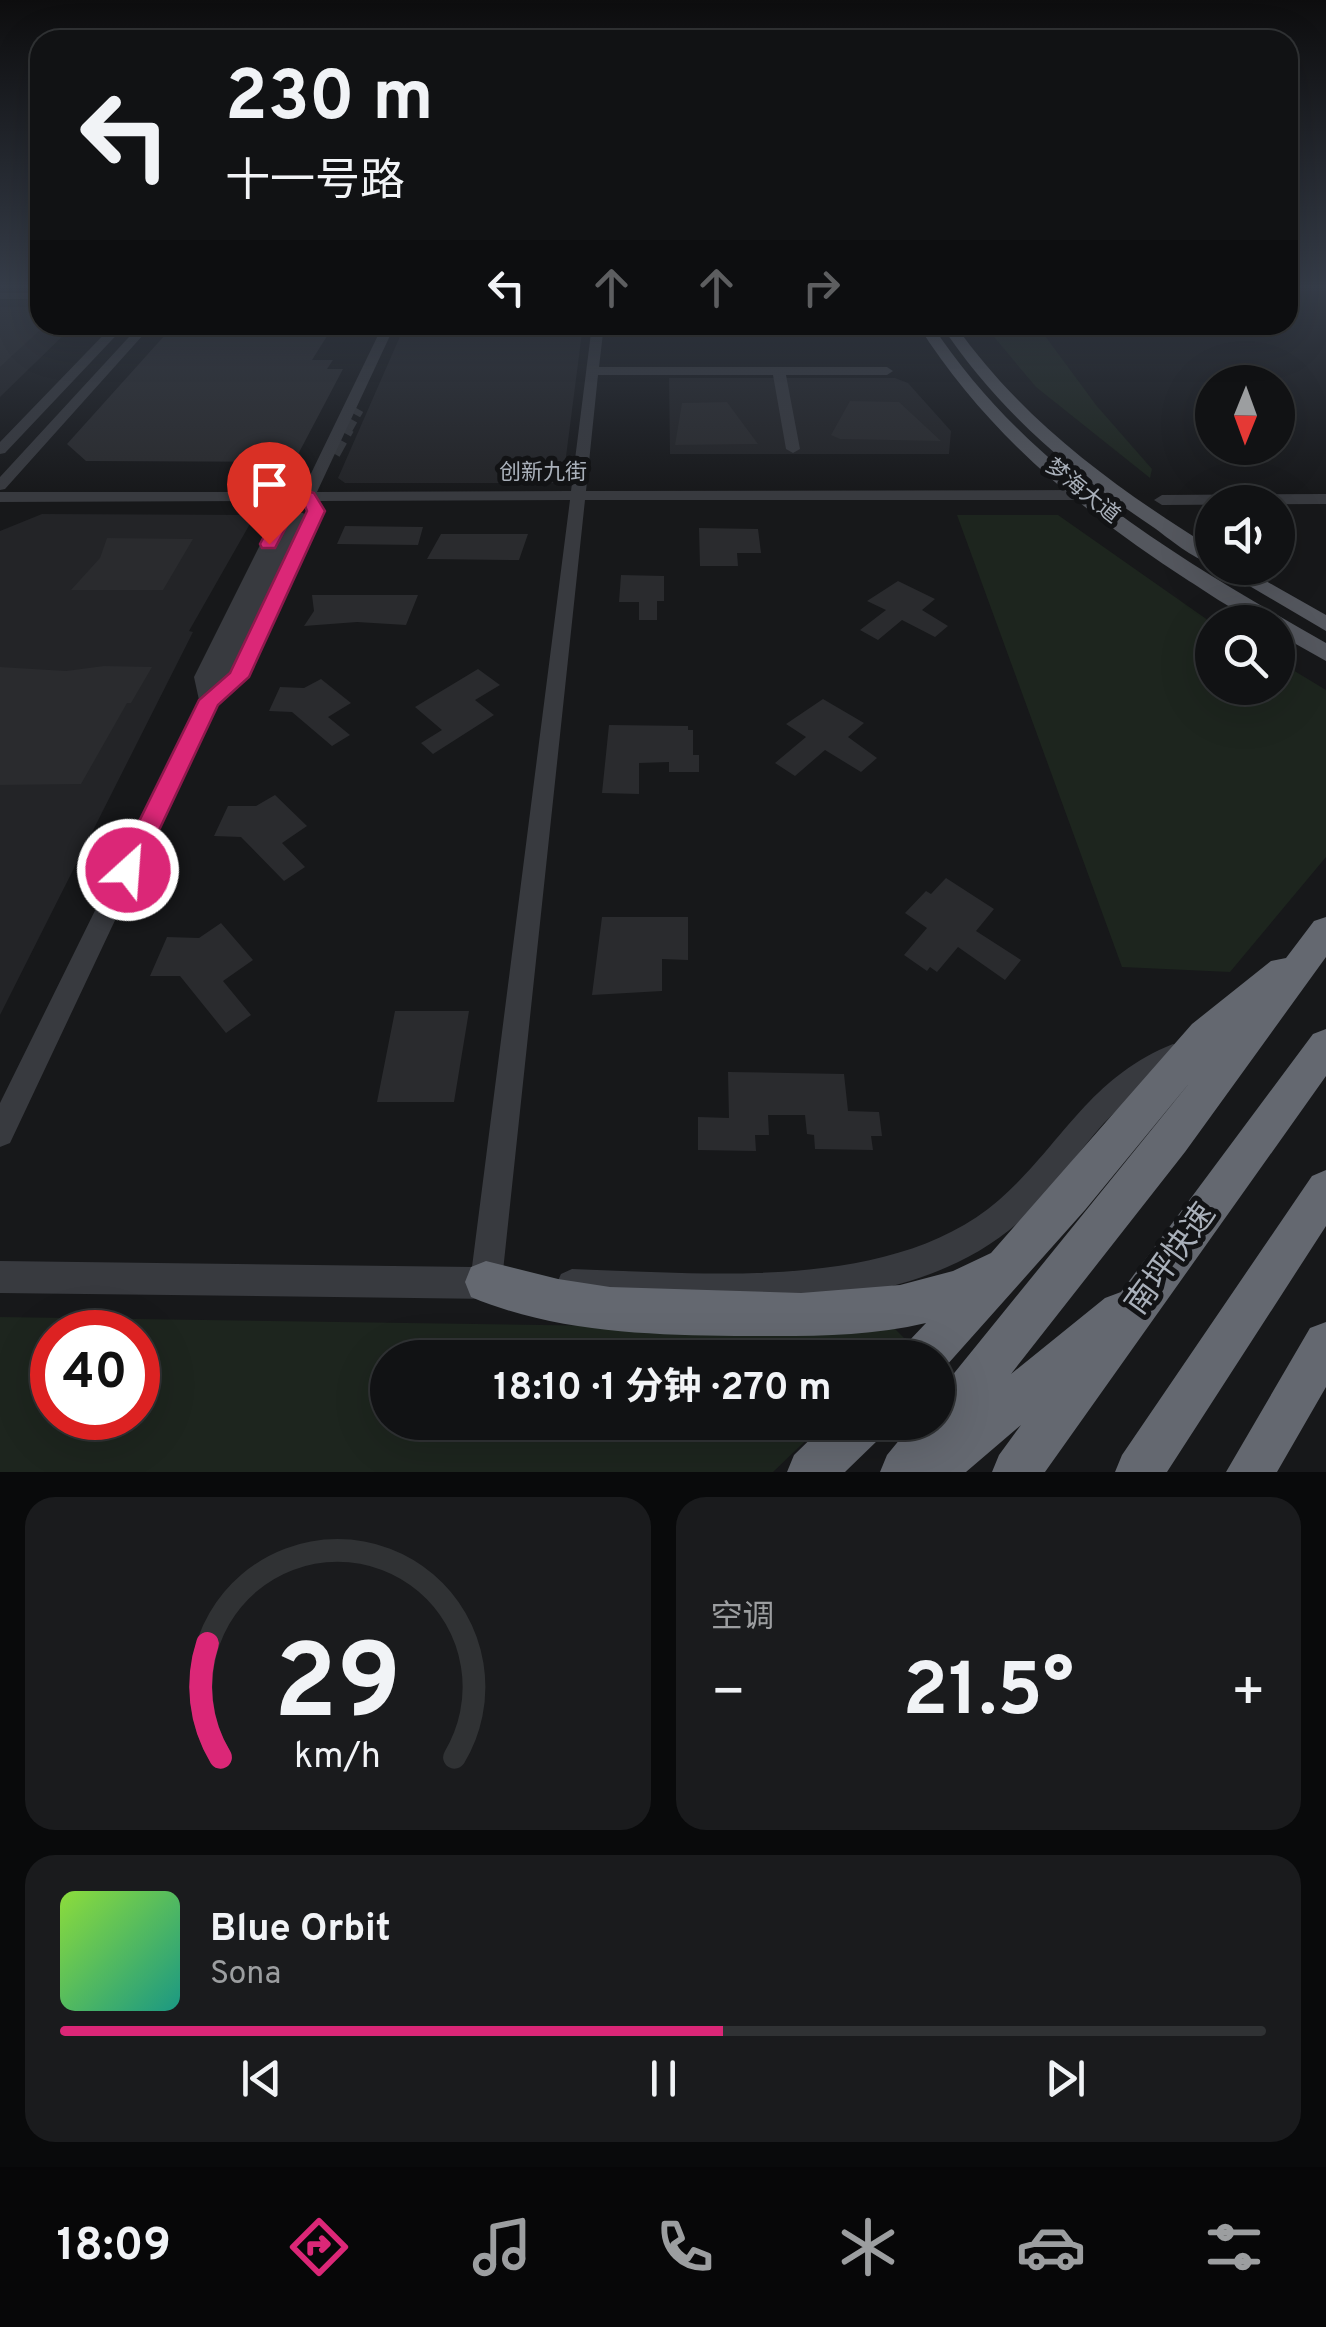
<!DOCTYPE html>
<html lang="zh">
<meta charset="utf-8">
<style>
:root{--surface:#111214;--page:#1a1b1d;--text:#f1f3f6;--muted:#9c9ea0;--line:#303234;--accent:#db2777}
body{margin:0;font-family:Overpass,"Noto Sans SC",sans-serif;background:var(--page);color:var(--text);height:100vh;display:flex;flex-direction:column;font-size:38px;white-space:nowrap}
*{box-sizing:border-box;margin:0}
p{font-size:32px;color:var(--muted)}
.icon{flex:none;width:55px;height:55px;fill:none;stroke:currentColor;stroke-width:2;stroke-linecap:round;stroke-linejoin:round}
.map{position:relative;height:1472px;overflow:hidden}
.panel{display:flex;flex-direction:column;gap:25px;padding:25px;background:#090a0b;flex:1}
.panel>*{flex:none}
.guide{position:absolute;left:30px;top:30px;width:1268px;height:305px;border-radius:30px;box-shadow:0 10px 40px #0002,0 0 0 2px var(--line);background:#111214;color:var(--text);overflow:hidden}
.needle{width:65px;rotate:181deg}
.controls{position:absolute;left:1195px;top:365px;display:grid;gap:20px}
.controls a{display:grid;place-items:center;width:100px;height:100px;border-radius:50%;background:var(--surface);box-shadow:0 10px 40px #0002,0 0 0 2px var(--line);font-size:50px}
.speed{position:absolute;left:30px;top:1310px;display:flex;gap:20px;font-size:50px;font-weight:700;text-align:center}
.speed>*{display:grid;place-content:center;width:130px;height:130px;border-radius:50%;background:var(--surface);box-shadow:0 10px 40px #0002,0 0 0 2px var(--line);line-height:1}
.speed .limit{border:15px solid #d22;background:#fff;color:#111}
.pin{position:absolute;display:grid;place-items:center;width:85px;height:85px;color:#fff;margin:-102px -42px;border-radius:50% 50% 50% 0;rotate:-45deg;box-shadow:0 0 10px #0007}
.pin .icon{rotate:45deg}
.me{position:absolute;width:110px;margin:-55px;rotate:26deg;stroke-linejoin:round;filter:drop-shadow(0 0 8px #0008)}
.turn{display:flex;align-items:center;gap:35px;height:210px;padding:0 30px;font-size:45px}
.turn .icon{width:130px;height:130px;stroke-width:2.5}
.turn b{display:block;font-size:70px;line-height:85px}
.lanes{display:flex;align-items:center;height:95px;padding:0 30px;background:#0003;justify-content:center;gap:50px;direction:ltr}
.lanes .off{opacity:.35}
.big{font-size:75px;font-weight:700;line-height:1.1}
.panel .widget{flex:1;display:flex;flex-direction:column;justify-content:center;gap:15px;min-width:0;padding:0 35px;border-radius:30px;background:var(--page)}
.panel .dial{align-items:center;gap:0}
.dial svg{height:260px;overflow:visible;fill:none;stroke:var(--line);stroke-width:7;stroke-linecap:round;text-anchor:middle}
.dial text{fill:var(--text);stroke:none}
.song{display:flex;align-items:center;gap:30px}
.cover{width:120px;height:120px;border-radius:15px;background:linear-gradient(135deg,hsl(90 70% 55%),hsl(170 70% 35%))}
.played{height:10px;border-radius:5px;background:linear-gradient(90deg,var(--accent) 55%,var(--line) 55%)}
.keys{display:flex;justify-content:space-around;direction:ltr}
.heat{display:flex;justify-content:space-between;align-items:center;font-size:55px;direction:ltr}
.panel .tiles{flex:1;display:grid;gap:25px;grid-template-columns:1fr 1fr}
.widget:last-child{grid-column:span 2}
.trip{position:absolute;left:370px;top:1340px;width:585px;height:100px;border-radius:50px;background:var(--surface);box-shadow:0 10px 40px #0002,0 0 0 2px var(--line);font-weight:700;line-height:100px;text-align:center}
.menu{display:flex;height:160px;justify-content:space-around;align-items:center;background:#070708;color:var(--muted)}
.menu .icon{width:70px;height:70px}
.menu .selected{color:var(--accent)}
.menu b{font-size:45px;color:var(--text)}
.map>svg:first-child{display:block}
.built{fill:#232427}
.green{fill:#1d251e;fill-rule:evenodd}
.building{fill:#2a2b2e}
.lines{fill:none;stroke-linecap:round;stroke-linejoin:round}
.minor-tunnel-far1{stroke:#34363a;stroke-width:12;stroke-dasharray:12 6;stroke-linecap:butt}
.minor-tunnel{stroke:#34363a;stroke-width:15;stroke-dasharray:15 8;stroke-linecap:butt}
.minor{fill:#383a3f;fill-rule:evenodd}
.major{fill:#54575e;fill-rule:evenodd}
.highway{fill:#646870;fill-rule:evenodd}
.route{fill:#db2777;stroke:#8e194d;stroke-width:2.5}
.labels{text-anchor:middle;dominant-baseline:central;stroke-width:10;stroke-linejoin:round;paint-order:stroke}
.far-street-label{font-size:22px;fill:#a9b0ba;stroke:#121315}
.near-street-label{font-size:32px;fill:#a9b0ba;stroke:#121315}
</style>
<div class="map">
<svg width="1326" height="1472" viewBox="0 0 1326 1472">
<rect width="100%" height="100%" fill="#17181a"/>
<path class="built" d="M 0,300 L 40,300 L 40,325 L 74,325 L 0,397 Z
M 405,325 L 583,325 L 563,480 L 555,483 L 345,483 L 338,478 Z
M 669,378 L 895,378 L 908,383 L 951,431 L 949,454 L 670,454 Z
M 42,514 L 255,515 L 189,631 L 193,632 L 0,1015 L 0,531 Z"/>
<path class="green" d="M 984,325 L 1037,325 L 1096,405 L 1152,469 L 1150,478 L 1036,387 Z
M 957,515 L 1058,515 L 1212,623 L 1212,688 L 1278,688 L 1278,661 L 1326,690 L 1326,857 L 1230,972 L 1122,967 Z
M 0,1317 L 681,1327 L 887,1321 L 907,1341 L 891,1358 L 388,1358 L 388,1422 L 824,1423 L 773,1472 L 0,1472 ZM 52,1332 L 138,1332 L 138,1418 L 52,1418 Z"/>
<path class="building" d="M 0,307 L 40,307 L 40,330 L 0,367 Z
M 174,325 L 334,325 L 312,360 L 333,360 L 327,369 L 343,369 L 294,462 L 86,461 L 67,444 Z
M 850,401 L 899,402 L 941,441 L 840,439 L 831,435 Z
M 727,402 L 758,444 L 675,445 L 682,403 Z
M 345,526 L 423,527 L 418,545 L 337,544 Z
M 699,528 L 758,529 L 761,553 L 737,553 L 738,566 L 700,566 Z
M 441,534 L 528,534 L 519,560 L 427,559 Z
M 107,538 L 193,539 L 163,590 L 71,590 L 100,558 Z
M 621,575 L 664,576 L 664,601 L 657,601 L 657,620 L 639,620 L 639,602 L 619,602 Z
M 898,581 L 935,599 L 922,610 L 948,626 L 935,637 L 902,620 L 878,640 L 860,630 L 886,610 L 867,601 Z
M 312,595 L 418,595 L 406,625 L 357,622 L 304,626 L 314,611 Z
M 104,666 L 152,667 L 131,703 L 127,703 L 81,784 L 0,785 L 0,667 L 66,671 Z
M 478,669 L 500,685 L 475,700 L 494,715 L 433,754 L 421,743 L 442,730 L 415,707 Z
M 321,679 L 351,703 L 328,717 L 350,735 L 332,746 L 292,712 L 269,711 L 280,687 L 304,688 Z
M 823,699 L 864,723 L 848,737 L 877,758 L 861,772 L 825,750 L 795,776 L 775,763 L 806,737 L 786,724 Z
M 609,725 L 688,726 L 688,730 L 693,730 L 693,755 L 699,755 L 699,772 L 669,772 L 669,762 L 639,763 L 639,794 L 602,793 Z
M 275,795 L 307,826 L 282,843 L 305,867 L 284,881 L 241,837 L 214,836 L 228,806 L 256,806 Z
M 946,878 L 994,909 L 976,931 L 1021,960 L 1005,980 L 958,947 L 937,972 L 930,967 L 927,971 L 904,955 L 927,928 L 905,913 L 926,891 L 931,894 Z
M 602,917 L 688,917 L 688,960 L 662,959 L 662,991 L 592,995 Z
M 221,923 L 253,960 L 223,981 L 251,1015 L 226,1033 L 180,976 L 150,976 L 167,937 L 199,938 Z
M 395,1011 L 469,1011 L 454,1102 L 377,1102 Z
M 728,1072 L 844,1074 L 848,1111 L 879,1112 L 882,1136 L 871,1136 L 873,1150 L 815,1149 L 814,1135 L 807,1134 L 805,1115 L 768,1115 L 769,1135 L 755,1135 L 756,1151 L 698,1150 L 698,1117 L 729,1118 Z"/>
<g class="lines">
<path class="minor-tunnel-far1" d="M 346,430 L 358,409"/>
<path class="minor-tunnel" d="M 333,453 L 347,428"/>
<path class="minor" d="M 0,293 L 40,293 L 40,299 L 0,299 Z
M 113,325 L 126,325 L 5,453 L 0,454 L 0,442 Z
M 140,325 L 152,325 L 5,489 L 0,490 L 0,477 Z
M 383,325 L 395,325 L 317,492 L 571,491 L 592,325 L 604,325 L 599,367 L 887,367 L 893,371 L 887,375 L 786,375 L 800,449 L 793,453 L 786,449 L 773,375 L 598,375 L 586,491 L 1085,490 L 1093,495 L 1085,500 L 585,500 L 503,1271 L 509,1283 L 504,1294 L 493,1299 L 0,1293 L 0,1261 L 472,1267 L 570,500 L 318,501 L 324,511 L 248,677 L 218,702 L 10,1143 L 0,1147 L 0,1103 L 199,700 L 194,677 L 277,511 L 290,501 L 0,502 L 0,492 L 302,492 ZM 305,505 L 308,511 L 270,593 L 306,516 L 303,513 L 293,513 Z
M 1326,494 L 1326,504 L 1162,505 L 1154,500 L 1162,495 Z
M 1173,1044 L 1182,1048 L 1186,1057 C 1179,1075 1154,1082 1139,1093 C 1126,1101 1115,1112 1104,1123 C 1075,1155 1052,1192 1020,1221 C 906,1323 713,1305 572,1301 L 561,1296 L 556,1285 L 561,1274 L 572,1269 C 704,1273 892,1293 999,1200 C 1062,1145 1088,1078 1173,1044 Z"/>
<path class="major" d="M 918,325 L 932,325 C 1028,471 1179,559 1326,643 L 1326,661 L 1278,634 L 1278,622 C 1245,622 1217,598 1189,581 C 1082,512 986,433 918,325 Z
M 941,325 L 955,325 C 1023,421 1114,487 1212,548 L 1212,563 C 1192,559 1170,539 1153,527 C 1069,471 997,409 941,325 Z
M 1219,568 L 1243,568 L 1326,615 L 1326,631 Z"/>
<path class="highway" d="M 1326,917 L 1326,957 L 1185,1152 L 1011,1374 L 1105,1298 L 1121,1292 L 1313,1034 L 1326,1029 L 1326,1076 L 1045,1472 L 992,1472 L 999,1455 L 1021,1425 L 966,1472 L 880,1472 L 887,1455 L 914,1422 L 938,1422 L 938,1393 L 1191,1081 L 1085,1210 L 938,1375 L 938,1358 L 902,1358 L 908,1342 L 926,1323 C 863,1338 800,1336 735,1336 C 646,1335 555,1332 471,1297 L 465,1282 L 471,1267 L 486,1261 L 558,1279 L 610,1287 L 801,1293 L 900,1285 L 953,1271 L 991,1253 L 1192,1024 L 1271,961 L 1286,958 L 1314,921 Z
M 1326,1170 L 1326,1226 L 1167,1472 L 1115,1472 L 1122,1455 L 1312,1176 Z
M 1326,1322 L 1326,1387 L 1277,1472 L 1226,1472 L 1310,1328 Z
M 828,1422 L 885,1422 L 879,1439 L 845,1472 L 787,1472 L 794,1455 Z"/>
</g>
<linearGradient id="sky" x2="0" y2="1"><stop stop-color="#0d0d0e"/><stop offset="0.58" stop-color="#363d49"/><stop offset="1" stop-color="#363d49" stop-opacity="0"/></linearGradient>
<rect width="1326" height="495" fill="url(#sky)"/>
<path class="route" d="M 308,491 L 314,493 L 325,511 L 249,677 L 218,705 L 137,877 L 128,880 L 118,877 L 115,870 L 199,700 L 230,673 L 307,511 L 305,506 L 293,514 L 275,548 L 262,548 L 260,544 L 279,508 Z"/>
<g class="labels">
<g class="far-street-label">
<text x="543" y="473">创新九街</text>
<text transform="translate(1082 492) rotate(39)">梦海大道</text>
</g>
<g class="near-street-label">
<text transform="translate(1172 1260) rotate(-54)">南坪快速</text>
</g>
</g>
</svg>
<div class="controls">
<a><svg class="needle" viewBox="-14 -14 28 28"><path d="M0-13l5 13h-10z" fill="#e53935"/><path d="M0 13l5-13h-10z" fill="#9c9ea0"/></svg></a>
<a><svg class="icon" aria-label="sound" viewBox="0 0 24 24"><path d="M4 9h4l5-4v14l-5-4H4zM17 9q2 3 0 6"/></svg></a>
<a><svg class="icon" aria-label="search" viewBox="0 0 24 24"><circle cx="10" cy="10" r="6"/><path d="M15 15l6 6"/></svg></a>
</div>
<div class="speed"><div class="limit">40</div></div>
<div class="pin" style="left:269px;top:544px;background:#d93025"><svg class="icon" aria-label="arrive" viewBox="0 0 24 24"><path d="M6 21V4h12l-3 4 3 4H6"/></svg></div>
<svg class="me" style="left:128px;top:870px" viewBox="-20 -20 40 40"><circle r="17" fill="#db2777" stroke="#fff" stroke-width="3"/><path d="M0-11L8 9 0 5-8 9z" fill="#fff"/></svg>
<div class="trip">18:10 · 1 分钟 · 270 m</div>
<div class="guide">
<div class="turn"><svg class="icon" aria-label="left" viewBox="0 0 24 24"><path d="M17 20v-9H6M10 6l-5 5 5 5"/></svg><div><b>230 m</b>十一号路</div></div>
<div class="lanes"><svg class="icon" aria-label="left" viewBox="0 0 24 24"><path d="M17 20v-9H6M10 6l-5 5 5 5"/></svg><svg class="icon off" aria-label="ahead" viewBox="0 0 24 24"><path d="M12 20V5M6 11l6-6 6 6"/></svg><svg class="icon off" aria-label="ahead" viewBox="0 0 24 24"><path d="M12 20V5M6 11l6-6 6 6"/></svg><svg class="icon off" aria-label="right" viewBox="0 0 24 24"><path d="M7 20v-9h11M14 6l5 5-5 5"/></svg></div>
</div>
</div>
<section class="panel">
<div class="tiles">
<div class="widget dial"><svg viewBox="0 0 100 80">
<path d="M14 69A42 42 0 1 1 86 69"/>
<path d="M14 69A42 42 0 0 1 10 34" stroke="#db2777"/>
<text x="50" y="56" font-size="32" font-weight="700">29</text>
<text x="50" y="72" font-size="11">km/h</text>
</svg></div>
<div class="widget"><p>空调</p>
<div class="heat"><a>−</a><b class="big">21.5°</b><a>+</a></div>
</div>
<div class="widget">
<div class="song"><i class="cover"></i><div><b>Blue Orbit</b><p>Sona</p></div></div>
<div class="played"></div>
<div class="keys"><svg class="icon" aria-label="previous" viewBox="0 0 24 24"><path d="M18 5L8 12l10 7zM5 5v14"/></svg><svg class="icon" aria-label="pause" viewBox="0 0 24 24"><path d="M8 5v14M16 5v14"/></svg><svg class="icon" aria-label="next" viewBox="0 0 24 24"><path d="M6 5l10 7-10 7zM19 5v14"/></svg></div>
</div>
</div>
</section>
<nav class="menu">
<b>18:09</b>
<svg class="icon selected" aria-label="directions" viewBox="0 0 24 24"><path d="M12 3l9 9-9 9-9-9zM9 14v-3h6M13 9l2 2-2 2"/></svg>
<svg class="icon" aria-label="music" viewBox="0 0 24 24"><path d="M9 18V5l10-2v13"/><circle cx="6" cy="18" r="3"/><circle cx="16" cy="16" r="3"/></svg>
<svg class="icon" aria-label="phone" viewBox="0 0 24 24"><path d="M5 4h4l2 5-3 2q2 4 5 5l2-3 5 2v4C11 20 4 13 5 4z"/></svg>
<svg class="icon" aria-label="climate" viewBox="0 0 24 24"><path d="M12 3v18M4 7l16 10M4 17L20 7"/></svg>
<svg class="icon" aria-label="car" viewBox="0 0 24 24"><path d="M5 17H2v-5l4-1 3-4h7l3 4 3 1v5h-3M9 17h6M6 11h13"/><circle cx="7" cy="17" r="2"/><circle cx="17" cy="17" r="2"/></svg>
<svg class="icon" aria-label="filters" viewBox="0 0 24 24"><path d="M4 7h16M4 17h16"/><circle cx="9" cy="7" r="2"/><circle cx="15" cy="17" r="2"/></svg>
</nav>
